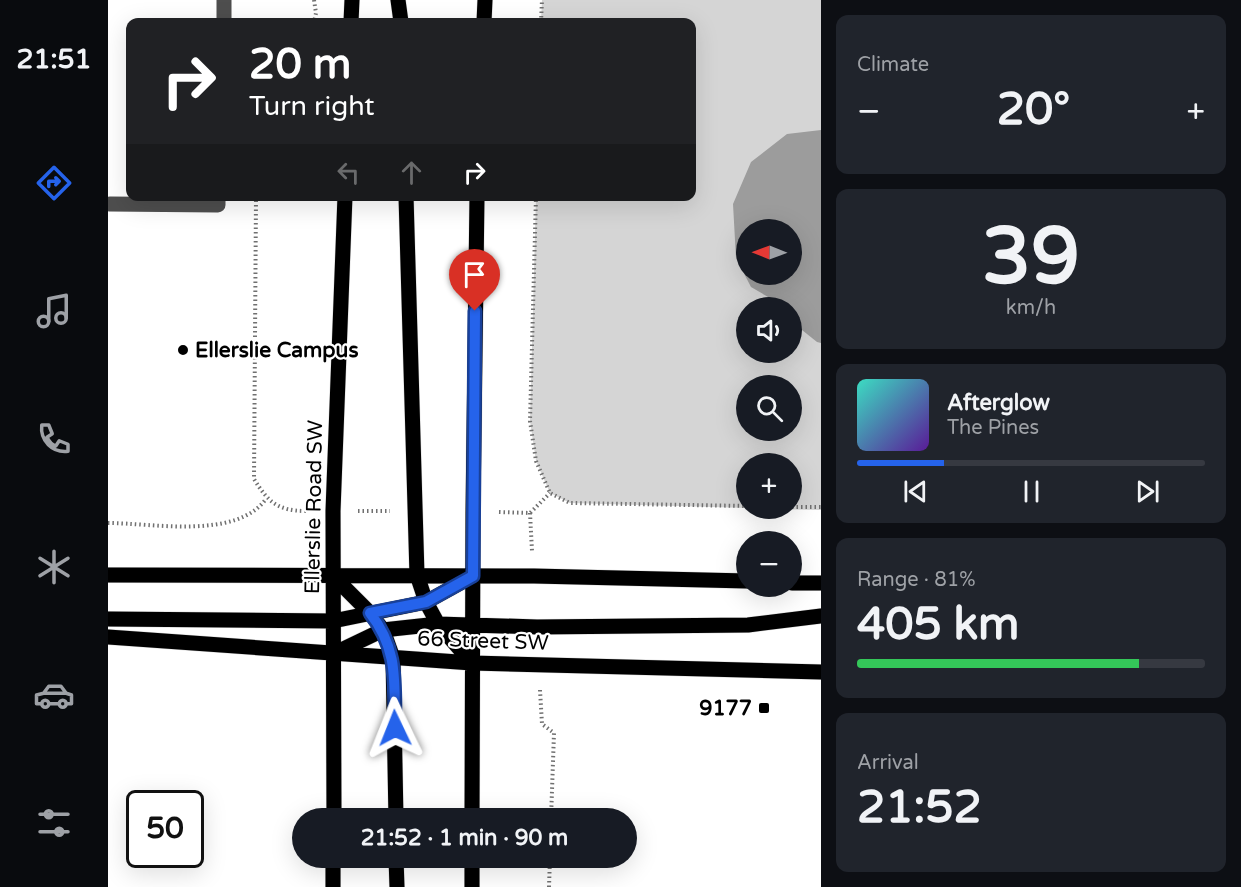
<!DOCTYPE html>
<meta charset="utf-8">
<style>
:root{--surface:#171b24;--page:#20242c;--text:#f1f3f6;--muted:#9ea1a6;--line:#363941;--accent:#2563eb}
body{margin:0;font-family:"Varela Round",sans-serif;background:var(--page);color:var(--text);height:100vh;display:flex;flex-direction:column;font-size:22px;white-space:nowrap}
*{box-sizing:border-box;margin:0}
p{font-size:20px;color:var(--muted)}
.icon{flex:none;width:33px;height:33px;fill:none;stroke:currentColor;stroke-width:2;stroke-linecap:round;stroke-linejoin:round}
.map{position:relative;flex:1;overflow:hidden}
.sheet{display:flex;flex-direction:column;gap:15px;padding:15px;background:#0d0f14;width:420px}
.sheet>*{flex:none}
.guide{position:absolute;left:18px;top:18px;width:570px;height:183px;border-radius:12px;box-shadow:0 6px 24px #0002;background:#202124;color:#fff;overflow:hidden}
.needle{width:39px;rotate:271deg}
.fabs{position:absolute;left:628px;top:219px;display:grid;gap:12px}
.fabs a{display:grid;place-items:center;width:66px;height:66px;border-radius:50%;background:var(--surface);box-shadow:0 6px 24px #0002;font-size:30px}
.speed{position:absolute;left:18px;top:790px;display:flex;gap:12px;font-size:30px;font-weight:700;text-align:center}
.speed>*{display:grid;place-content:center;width:78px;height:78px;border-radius:50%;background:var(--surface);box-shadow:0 6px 24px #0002;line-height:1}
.speed .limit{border:3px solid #111;border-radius:9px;background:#fff;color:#111}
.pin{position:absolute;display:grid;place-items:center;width:51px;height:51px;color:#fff;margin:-62px -26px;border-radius:50% 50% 50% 0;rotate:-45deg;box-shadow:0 0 6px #0007}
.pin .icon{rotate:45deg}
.me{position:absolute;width:66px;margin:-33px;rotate:358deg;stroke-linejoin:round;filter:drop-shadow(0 0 4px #0008)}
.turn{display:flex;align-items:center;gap:21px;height:126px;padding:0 24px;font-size:27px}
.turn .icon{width:78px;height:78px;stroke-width:2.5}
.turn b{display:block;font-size:42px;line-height:51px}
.lanes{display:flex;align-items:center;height:57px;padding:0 24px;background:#0003;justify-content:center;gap:30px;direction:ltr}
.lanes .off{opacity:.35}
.big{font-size:45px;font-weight:700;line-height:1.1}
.sheet .widget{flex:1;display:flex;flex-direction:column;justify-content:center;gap:9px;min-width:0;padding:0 21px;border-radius:12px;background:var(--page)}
.sheet .dial{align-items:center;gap:0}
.dial b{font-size:78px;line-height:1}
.song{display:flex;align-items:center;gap:18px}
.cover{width:72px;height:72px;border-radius:9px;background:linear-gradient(135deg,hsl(170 70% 55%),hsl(270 70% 35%))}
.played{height:6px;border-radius:3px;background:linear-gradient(90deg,var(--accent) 25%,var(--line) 25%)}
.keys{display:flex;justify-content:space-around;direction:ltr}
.heat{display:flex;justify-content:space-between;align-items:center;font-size:33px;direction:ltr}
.charge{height:9px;border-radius:4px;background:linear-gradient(90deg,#34c759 81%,var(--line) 0)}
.trip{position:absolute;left:184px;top:808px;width:345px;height:60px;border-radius:30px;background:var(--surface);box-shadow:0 6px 24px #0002;font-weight:700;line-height:60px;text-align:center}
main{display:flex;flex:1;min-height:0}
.tabs{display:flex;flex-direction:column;width:108px;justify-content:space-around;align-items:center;background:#090b0e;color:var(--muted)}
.tabs .icon{width:42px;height:42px}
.tabs .current{color:var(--accent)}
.tabs b{font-size:27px;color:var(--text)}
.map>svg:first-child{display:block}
.green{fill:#d5d5d5;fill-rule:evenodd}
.water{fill:#9c9c9c;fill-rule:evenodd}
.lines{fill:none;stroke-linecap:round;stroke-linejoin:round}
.major-casing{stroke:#dbdbdb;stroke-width:16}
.path{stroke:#707070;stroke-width:4;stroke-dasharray:1.5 3;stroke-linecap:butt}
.minor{stroke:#4e4e4e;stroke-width:15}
.major{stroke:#000;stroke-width:15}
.route-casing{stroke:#184099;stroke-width:15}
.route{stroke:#2563eb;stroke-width:10}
.poi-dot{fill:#000;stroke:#fff;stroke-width:2}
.labels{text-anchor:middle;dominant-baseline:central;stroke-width:4.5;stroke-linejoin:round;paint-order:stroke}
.poi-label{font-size:21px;font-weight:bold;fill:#000;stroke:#fff;text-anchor:start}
.street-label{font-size:21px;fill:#000;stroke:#fff}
</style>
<main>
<nav class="tabs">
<b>21:51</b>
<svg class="icon current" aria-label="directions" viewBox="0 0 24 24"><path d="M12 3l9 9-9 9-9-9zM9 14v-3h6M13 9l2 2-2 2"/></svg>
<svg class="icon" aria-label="music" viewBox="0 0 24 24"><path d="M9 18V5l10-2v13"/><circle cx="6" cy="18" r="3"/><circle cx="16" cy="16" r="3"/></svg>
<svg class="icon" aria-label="phone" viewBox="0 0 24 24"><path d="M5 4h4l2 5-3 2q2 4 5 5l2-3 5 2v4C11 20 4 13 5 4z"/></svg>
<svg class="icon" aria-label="climate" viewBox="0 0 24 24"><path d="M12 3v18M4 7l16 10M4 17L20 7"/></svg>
<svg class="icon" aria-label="car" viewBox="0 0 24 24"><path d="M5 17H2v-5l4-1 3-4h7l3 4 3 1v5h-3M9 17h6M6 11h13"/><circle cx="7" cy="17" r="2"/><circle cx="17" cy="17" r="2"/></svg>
<svg class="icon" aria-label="filters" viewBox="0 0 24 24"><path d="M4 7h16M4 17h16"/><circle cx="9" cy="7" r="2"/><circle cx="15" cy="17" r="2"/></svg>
</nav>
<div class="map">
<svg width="713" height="887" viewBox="0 0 713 887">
<rect width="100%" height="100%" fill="#fff"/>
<path class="green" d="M 434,0 L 713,0 L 713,510 L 646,509 L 684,508 L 684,464 L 639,464 L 639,508 L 462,503 L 442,493 L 428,461 L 422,421 L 428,197 L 584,196 L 584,22 L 433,22 ZM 639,230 L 684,230 L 684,274 L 639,274 ZM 639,308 L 684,308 L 684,352 L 639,352 ZM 639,386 L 684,386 L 684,430 L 639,430 Z"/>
<path class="water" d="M 713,130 L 713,343 L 709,342 L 684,322 L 684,308 L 672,307 L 667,301 L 643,287 L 628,258 L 625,204 L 643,162 L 679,134 ZM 639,230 L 684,230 L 684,274 L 639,274 Z"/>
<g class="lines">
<defs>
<path id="major" d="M 290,0 L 293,22
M 243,22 L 244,0
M 376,22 L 377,0
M 298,196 L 309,575 L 318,602 L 330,624 L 364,663
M 0,575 L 426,576 L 639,581
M 225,576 L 262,613 L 275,630 L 285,658 L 288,819
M 684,583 L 713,583
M 0,619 L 225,621 L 318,602 L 365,576
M 0,637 L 364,663 L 713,672
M 227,653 L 275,630 L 330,624 L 429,627 L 640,625 L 713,616
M 226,819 L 225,511 L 237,196
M 364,819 L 365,512 L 369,196
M 288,858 L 289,887
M 225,887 L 225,858
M 364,887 L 364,858"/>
</defs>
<use href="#major" class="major-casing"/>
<path class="path" d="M 206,0 L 208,13 L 206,22
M 433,22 L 434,0
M 148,196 L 146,479 C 160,502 170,511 198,511
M 428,196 L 422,421 L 428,461 L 442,493 L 462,503 L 639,506
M 684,507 L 713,507
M 250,511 L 282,511
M 391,512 L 422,513 L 442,493
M 422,513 L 424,551
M 0,523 C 45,523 128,540 158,499
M 432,690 L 434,724 L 446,733 L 443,819
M 441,887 L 442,858"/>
<path class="minor" d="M 116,22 L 116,0
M 2,204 L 110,205 L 110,196"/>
<use href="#major" class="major"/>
</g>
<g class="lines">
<defs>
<path id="route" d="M 287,728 C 286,683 291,650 262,613 L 318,602 L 365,576 L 367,311"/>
</defs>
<use href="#route" class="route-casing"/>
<use href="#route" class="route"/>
</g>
<g class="poi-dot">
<circle cx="75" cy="350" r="6"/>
<rect x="650" y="702" width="12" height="12" rx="3"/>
</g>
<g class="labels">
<g class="poi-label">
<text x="87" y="350">Ellerslie Campus</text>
<text x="644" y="708" text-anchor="end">9177</text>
</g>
<g class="street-label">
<text transform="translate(206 507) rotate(-89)">Ellerslie Road SW</text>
<text transform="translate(375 641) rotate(2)">66 Street SW</text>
</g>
</g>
</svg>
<div class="fabs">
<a><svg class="needle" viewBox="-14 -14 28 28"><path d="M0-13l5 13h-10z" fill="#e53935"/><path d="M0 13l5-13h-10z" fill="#9ea1a6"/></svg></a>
<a><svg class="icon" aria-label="sound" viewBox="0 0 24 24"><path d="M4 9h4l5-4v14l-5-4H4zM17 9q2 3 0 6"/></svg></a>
<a><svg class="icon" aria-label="search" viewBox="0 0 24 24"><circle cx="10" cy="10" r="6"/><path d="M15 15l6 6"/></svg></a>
<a>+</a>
<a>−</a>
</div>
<div class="speed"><div class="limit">50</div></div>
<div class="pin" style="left:367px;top:311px;background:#d93025"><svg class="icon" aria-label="arrive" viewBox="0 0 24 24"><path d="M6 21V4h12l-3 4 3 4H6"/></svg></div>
<svg class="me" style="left:287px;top:728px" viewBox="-20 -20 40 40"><path d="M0-17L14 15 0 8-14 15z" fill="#2563eb" stroke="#fff" stroke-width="4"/></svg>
<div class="trip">21:52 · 1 min · 90 m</div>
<div class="guide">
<div class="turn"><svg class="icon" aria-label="right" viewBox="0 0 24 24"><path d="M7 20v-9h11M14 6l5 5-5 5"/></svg><div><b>20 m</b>Turn right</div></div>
<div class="lanes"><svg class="icon off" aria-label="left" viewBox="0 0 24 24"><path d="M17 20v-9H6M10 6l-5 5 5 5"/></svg><svg class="icon off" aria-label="ahead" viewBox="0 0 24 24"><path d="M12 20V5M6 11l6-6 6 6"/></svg><svg class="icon" aria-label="right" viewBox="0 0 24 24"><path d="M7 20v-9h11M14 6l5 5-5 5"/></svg></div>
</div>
</div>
<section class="sheet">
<div class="widget"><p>Climate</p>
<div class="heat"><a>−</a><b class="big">20°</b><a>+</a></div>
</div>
<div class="widget dial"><b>39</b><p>km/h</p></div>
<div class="widget">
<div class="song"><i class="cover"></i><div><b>Afterglow</b><p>The Pines</p></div></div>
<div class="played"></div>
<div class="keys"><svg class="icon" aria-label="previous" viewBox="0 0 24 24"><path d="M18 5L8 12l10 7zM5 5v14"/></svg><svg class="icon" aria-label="pause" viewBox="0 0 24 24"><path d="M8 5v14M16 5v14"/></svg><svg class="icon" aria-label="next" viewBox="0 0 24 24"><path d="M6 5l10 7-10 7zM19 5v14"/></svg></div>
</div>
<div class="widget"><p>Range · 81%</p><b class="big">405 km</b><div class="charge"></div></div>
<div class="widget"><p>Arrival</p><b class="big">21:52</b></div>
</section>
</main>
